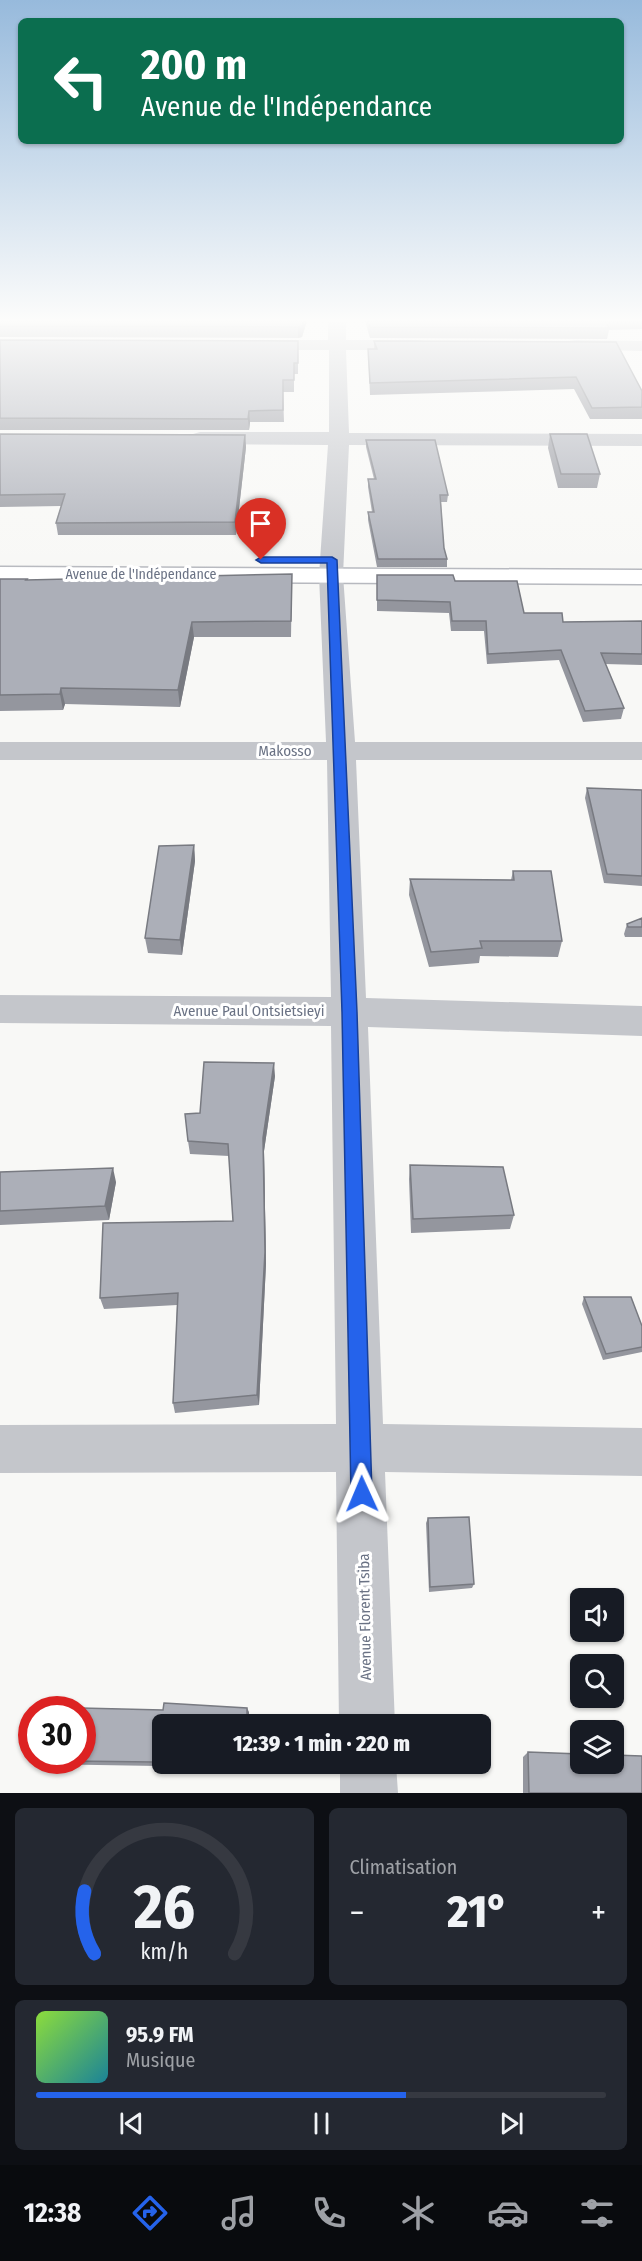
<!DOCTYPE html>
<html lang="fr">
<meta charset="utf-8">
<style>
:root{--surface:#171b24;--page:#242831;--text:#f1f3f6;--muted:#9ea1a6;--line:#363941;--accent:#2563eb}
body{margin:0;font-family:"Fira Sans Condensed",sans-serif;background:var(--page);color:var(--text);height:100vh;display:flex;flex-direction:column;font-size:22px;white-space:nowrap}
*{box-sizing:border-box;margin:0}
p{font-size:20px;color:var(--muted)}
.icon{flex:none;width:33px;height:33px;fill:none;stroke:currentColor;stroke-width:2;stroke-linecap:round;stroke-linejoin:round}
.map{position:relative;height:1793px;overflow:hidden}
.details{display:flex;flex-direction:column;gap:15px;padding:15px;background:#0d0f14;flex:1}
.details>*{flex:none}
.banner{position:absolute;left:18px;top:18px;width:606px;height:126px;border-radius:9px;box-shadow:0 2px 4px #0004;background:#0b6e4f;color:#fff;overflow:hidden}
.buttons{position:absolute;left:570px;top:1588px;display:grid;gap:12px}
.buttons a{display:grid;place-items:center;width:54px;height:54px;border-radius:9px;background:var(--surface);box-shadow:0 2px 4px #0004;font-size:30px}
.speed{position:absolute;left:18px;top:1696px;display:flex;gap:12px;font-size:30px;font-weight:700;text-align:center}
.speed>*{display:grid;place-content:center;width:78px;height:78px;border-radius:50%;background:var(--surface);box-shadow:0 2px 4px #0004;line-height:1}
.speed .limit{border:9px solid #d22;background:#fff;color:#111}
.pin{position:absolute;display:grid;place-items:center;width:51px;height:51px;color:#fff;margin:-62px -26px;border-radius:50% 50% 50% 0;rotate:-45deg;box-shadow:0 0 6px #0007}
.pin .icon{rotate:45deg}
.me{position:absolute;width:66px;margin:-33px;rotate:359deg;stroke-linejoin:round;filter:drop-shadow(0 0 4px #0008)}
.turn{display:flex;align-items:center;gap:21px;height:126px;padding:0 24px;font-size:27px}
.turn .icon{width:78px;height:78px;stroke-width:2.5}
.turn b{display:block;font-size:42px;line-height:51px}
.big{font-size:45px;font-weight:800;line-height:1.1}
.details .widget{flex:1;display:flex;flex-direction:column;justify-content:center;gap:9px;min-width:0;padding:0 21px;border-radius:9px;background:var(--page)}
.details .dial{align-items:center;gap:0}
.dial svg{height:156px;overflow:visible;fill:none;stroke:var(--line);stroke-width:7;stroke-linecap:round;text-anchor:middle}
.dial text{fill:var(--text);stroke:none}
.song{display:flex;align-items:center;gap:18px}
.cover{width:72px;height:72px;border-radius:9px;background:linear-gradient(135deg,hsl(90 70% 55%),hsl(190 70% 35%))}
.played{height:6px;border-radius:3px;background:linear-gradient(90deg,var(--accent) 65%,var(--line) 65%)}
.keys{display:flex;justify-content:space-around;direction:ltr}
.heat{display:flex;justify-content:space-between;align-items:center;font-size:33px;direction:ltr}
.details .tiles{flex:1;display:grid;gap:15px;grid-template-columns:1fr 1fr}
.widget:last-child{grid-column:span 2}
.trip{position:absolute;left:152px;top:1714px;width:339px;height:60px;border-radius:9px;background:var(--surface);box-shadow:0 2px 4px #0004;font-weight:800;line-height:60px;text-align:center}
.tab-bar{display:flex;height:96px;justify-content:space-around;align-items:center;background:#090b0e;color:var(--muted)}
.tab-bar .icon{width:42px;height:42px}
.tab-bar .current{color:var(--accent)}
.tab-bar b{font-size:27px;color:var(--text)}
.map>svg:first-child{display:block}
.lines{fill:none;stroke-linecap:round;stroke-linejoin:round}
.secondary-casing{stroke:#b7b9bf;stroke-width:3}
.street{fill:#c4c6cb;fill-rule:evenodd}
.secondary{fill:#fff;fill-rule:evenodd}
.wall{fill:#94969e}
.shaded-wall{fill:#787a81}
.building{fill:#acafb8;stroke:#787a81;stroke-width:1.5}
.route{fill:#2563eb;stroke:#184099;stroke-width:1.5}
.labels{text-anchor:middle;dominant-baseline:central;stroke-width:6;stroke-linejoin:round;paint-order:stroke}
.far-street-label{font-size:14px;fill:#6a7284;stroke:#fff}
.street-label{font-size:15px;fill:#6a7284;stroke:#fff}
</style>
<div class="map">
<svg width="642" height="1793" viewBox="0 0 642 1793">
<rect width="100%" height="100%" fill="#f8f8f6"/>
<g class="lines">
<defs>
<path id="secondary" d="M 0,567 L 642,570 L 642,584 L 0,581 Z"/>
</defs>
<use href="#secondary" class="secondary-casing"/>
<path class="street" d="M 328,321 L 346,321 L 346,340 L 418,340 L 424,341 L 427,345 L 424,349 L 418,350 L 346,350 L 349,433 L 642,434 L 642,446 L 349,445 L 343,575 L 355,742 L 642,742 L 642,760 L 356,760 L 366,998 L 642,1006 L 642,1036 L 368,1027 L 383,1424 L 642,1428 L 642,1476 L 385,1472 L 395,1725 L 339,1725 L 336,1472 L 0,1473 L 0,1425 L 336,1424 L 331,1026 L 0,1023 L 0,995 L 331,997 L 327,760 L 0,760 L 0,742 L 326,742 L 319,575 L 328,445 L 200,444 L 193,442 L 190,438 L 193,434 L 200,432 L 329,432 L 329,350 L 254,350 L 248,349 L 245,345 L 248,341 L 254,340 L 328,340 Z
M 575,340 L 642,341 L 642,351 L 569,349 L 566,345 L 569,341 Z
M 340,1764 L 396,1764 L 398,1793 L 340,1793 Z"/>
<use href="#secondary" class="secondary"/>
</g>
<path class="wall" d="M 0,321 L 307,321 L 302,337 L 298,338 L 0,337 Z
M 365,321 L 642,321 L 642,329 L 609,330 L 607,339 L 370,338 Z
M 0,340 L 298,341 L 298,374 L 294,374 L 294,392 L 283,392 L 284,422 L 250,422 L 249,430 L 0,430 Z
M 374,341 L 616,342 L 642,391 L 642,419 L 590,419 L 574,389 L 370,395 L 368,349 L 374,349 Z
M 0,434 L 245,435 L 246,447 L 236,535 L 58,535 L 56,523 L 61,506 L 0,507 Z
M 550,434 L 600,474 L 597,488 L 558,488 L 548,448 Z
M 366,440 L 448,495 L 447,502 L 441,502 L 444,548 L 447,559 L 447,567 L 377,567 L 368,520 L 368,512 L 372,512 L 368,487 L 368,479 L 374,479 L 366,447 Z
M 292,574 L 291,637 L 194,637 L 180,707 L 65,704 L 63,710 L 0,711 L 0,579 L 27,579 L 27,580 Z
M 377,575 L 455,581 L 524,613 L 563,622 L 642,621 L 642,665 L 605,664 L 624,708 L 621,719 L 583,722 L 559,660 L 487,664 L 484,631 L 451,631 L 449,613 L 377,611 Z
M 587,788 L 642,790 L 642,886 L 604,883 L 585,798 Z
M 194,845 L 195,861 L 182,955 L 148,953 L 145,938 Z
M 513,871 L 562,941 L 558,957 L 480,956 L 479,963 L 429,967 L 409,895 L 410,879 L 511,880 Z
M 642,918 L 642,937 L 625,937 L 624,934 L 627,924 Z
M 275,1076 L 264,1151 L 266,1264 L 259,1405 L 175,1413 L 173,1403 L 177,1305 L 104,1309 L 100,1298 L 233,1221 L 229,1156 L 190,1154 L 188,1141 L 200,1113 Z
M 410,1165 L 514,1215 L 510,1229 L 411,1233 L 409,1179 Z
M 0,1172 L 116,1182 L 109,1220 L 0,1225 Z
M 584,1297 L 642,1326 L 642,1352 L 603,1360 L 582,1304 Z
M 428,1518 L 474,1584 L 472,1588 L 429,1592 L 426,1523 Z
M 163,1710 L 249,1712 L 249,1725 L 162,1725 L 162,1760 L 158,1760 L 158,1766 L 37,1764 L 32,1761 L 82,1761 Z
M 528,1752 L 642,1793 L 523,1793 L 523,1757 Z"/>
<path class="shaded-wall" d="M 303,321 L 307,321 L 302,337 L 298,338 L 298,327 Z
M 249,411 L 250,422 L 249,430 L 248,419 Z
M 245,435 L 246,447 L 236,535 L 235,522 Z
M 192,622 L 194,637 L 180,707 L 178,690 Z
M 61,688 L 65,704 L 63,710 L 60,694 Z
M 194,845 L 195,861 L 182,955 L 180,940 Z
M 274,1063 L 275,1076 L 264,1151 L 266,1264 L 259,1405 L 257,1395 L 263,1138 Z
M 113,1168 L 116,1182 L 109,1220 L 105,1206 Z
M 247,1708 L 249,1712 L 249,1725 L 247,1725 Z
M 155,1756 L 158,1760 L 158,1766 L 154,1762 Z"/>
<path class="building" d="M 0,321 L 303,321 L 302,326 L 298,327 L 0,326 Z
M 368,321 L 605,321 L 609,328 L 370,327 Z
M 0,340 L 298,341 L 298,363 L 294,363 L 294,380 L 283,380 L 283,410 L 249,411 L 248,419 L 0,418 Z
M 374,341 L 616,342 L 642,391 L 642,407 L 592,408 L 576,377 L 370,383 L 368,349 L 377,349 Z
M 0,434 L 245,435 L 235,522 L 56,523 L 65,494 L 0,495 Z
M 550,434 L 587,434 L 600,474 L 561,474 Z
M 366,440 L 435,440 L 448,495 L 440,495 L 444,548 L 447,559 L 378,559 L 368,512 L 374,512 L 368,479 L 376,479 Z
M 292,574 L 291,621 L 192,622 L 178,690 L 61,688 L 60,694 L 0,695 L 0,579 L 27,579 L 26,580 Z
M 377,575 L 453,575 L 455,581 L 517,581 L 524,613 L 562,613 L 563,622 L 642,621 L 642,654 L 601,653 L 624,708 L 585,711 L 561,650 L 488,654 L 486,621 L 452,621 L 450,602 L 377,600 Z
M 587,788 L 642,790 L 642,876 L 607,874 Z
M 194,845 L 180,940 L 145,938 L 159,846 Z
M 513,871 L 551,871 L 562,941 L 480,941 L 482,948 L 431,952 L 410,879 L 514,880 Z
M 642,918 L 642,927 L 628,927 L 627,924 Z
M 204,1062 L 274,1063 L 263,1138 L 265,1252 L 257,1395 L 173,1403 L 178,1293 L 100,1298 L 103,1223 L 233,1221 L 228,1144 L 188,1141 L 185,1114 L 200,1113 Z
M 410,1165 L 503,1167 L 514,1215 L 413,1219 Z
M 113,1168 L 105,1206 L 0,1211 L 0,1172 Z
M 584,1297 L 631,1297 L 642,1326 L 642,1347 L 606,1354 Z
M 469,1517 L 474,1584 L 430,1587 L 428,1518 Z
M 164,1703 L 247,1708 L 247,1725 L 162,1725 L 162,1757 L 155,1756 L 154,1762 L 70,1761 L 82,1761 L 82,1710 L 40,1710 L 40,1707 L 163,1710 Z
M 528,1752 L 580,1754 L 580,1764 L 614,1764 L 614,1755 L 642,1756 L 642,1793 L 529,1793 Z"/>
<linearGradient id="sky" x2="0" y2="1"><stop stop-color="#97badc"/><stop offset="0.56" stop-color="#fcfcfb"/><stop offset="1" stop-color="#fcfcfb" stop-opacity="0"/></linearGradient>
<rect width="642" height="572" fill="url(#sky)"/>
<path class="route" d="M 332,557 L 337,560 L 357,1012 L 372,1494 L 369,1501 L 362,1504 L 354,1501 L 351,1494 L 342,1012 L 327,563 L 261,563 L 256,560 L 261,557 Z"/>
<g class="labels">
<g class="far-street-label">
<text x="141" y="574">Avenue de l'Indépendance</text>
</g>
<g class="street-label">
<text x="285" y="751">Makosso</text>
<text x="249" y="1011">Avenue Paul Ontsietsieyi</text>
<text transform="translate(365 1617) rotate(-91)">Avenue Florent Tsiba</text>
</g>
</g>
</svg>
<div class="buttons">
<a><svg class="icon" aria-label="sound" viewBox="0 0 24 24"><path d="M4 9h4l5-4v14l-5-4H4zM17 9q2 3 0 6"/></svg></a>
<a><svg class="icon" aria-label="search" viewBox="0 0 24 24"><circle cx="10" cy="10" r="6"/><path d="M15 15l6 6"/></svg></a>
<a><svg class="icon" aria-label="layers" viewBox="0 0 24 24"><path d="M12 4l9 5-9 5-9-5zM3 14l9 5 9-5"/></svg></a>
</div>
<div class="speed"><div class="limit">30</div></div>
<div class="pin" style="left:261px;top:560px;background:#d93025"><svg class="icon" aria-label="arrive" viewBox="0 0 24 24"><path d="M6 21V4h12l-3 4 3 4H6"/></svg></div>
<svg class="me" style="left:362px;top:1494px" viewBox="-20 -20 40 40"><path d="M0-17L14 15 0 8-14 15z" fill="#2563eb" stroke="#fff" stroke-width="4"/></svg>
<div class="trip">12:39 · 1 min · 220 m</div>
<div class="banner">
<div class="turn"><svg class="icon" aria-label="left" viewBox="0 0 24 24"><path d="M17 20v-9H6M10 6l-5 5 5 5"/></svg><div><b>200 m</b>Avenue de l'Indépendance</div></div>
</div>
</div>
<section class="details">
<div class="tiles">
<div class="widget dial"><svg viewBox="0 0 100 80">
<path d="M14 69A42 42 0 1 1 86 69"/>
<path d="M14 69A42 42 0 0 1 9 37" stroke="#2563eb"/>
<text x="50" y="56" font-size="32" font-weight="700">26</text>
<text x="50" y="72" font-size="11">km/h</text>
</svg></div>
<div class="widget"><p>Climatisation</p>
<div class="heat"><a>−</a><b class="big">21°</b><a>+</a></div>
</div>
<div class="widget">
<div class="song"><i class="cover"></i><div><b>95.9 FM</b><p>Musique</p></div></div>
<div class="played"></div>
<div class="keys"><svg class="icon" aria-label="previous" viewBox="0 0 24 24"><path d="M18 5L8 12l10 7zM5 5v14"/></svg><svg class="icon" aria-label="pause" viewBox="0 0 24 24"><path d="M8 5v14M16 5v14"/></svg><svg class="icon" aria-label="next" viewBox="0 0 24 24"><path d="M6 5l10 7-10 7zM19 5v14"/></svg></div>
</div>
</div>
</section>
<nav class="tab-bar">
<b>12:38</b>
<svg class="icon current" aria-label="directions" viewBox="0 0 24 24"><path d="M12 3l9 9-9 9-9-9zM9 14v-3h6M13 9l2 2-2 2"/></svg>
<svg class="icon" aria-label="music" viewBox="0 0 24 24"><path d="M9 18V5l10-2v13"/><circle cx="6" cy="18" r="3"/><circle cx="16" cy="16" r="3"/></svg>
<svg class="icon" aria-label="phone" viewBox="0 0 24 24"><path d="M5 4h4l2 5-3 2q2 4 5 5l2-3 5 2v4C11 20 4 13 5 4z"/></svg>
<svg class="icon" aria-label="climate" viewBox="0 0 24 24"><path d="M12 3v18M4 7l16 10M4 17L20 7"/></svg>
<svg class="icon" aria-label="car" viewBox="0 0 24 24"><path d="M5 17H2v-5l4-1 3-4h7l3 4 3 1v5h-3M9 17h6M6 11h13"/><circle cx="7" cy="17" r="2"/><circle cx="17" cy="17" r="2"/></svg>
<svg class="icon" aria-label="filters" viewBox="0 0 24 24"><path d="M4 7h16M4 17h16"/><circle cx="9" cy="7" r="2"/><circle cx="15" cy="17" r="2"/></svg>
</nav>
